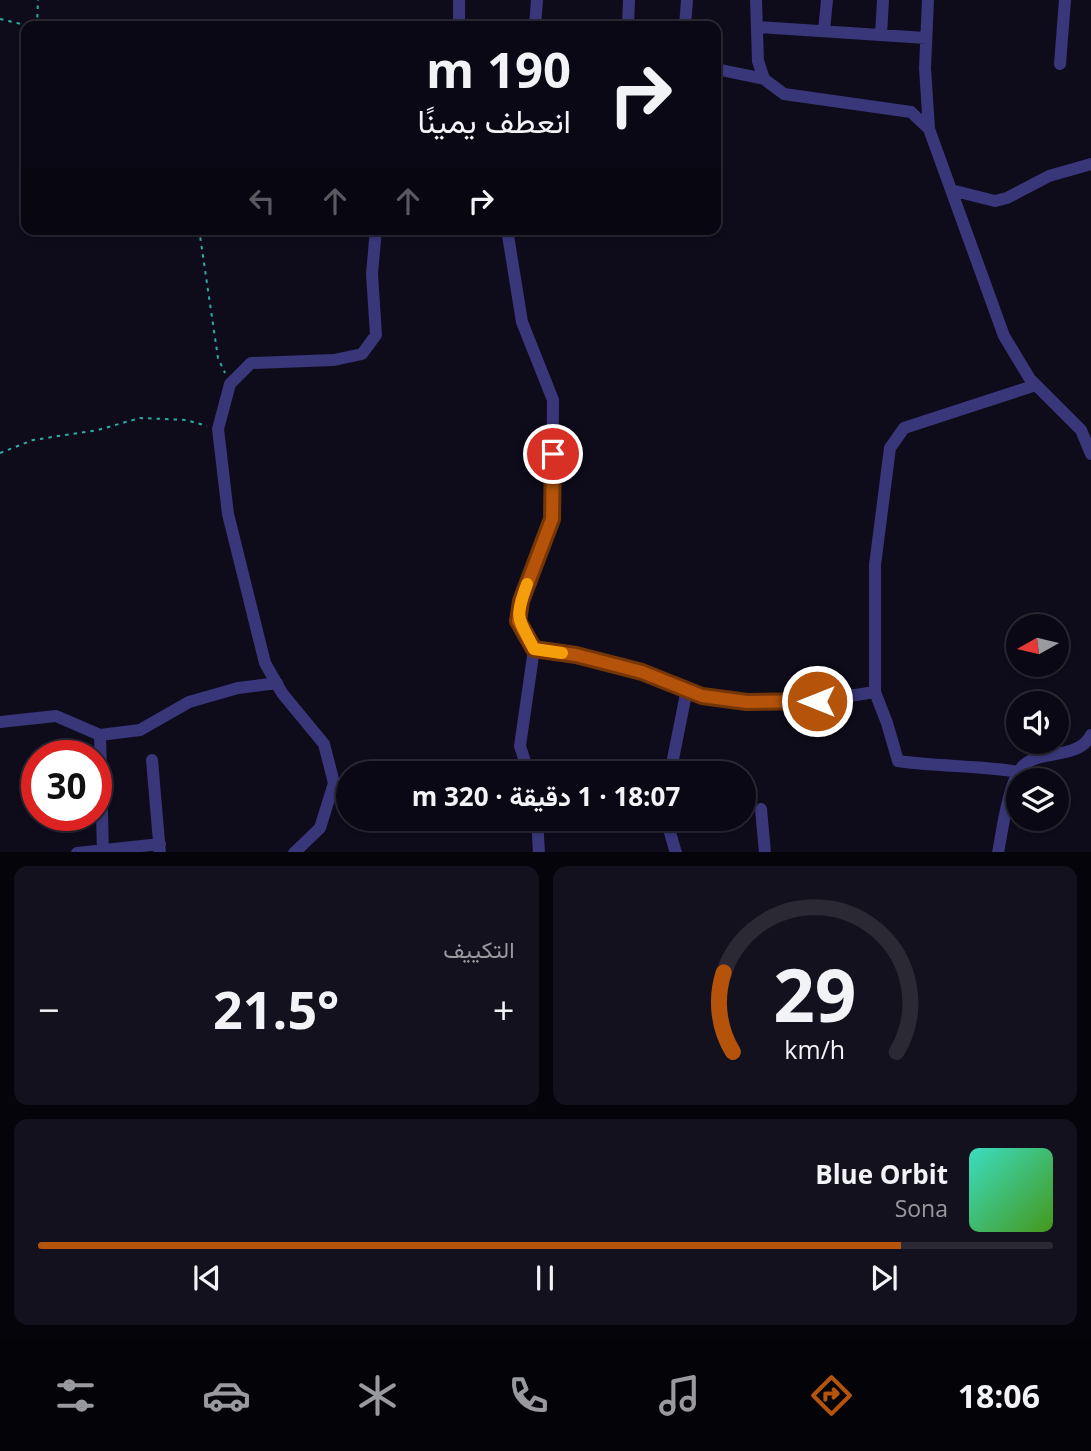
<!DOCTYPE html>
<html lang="ar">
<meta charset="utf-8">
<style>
:root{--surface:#0a0814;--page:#13111d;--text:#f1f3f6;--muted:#999aa0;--line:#2a2934;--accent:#b45309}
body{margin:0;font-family:"Open Sans",Vazirmatn,sans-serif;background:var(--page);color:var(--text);direction:rtl;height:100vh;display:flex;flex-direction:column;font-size:26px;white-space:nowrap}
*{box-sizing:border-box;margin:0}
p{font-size:23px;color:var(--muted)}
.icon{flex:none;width:38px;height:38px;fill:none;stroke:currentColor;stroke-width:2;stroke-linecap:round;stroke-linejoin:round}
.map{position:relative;height:852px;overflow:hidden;direction:ltr}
.panel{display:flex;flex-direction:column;gap:14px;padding:14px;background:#06040b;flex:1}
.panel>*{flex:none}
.top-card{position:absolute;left:21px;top:21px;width:700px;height:214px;border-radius:14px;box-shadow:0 2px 5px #0004,0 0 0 2px var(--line);direction:rtl;background:#0a0814;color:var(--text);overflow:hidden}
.needle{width:46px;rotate:262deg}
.fabs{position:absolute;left:1006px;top:614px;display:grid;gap:14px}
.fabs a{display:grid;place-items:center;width:63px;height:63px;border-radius:50%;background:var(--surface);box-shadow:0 2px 5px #0004,0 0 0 2px var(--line);font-size:35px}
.speed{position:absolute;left:21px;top:740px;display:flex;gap:14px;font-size:35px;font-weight:700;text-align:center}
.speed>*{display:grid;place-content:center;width:91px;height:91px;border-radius:50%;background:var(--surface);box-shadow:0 2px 5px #0004,0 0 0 2px var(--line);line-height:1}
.speed .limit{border:10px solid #d22;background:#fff;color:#111}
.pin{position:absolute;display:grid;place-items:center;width:60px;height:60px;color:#fff;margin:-30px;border:4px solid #fff;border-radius:50%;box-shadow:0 2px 7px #0007}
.me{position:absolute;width:77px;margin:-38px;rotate:270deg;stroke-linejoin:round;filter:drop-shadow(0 0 5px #0008)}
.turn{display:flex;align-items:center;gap:24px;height:147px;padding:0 35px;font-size:32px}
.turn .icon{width:91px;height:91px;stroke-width:2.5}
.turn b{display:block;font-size:49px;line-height:60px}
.lanes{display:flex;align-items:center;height:66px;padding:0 35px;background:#0003;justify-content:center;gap:35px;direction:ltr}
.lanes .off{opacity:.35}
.big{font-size:52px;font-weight:700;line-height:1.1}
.panel .widget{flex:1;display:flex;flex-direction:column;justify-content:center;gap:10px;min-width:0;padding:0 24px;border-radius:14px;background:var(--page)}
.panel .dial{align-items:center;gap:0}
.dial svg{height:182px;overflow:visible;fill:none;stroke:var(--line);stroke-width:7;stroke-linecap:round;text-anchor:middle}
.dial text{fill:var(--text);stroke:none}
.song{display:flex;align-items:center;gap:21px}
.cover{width:84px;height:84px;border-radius:10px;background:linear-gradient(135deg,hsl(170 70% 55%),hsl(100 70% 35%))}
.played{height:7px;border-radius:4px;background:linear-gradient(90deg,var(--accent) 85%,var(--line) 85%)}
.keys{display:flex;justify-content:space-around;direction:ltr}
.heat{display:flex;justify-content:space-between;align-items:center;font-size:38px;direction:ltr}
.panel .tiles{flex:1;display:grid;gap:14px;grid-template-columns:1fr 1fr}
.widget:last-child{grid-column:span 2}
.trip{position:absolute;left:336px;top:761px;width:420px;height:70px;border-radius:35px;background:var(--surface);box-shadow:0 2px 5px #0004,0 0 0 2px var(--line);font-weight:700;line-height:70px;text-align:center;direction:rtl}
.dock{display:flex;height:112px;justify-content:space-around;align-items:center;background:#040308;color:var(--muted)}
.dock .icon{width:49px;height:49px}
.dock .current{color:var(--accent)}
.dock b{font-size:32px;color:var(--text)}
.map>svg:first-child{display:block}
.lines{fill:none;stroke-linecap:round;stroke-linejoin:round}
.path{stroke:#2caca5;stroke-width:2;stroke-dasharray:3.5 5;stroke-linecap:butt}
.minor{stroke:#39367a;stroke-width:12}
.route-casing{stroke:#753606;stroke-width:18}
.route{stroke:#b45309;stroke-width:12}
.slow{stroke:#f59e0b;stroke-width:12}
</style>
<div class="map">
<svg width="1091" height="853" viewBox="0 0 1091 853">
<rect width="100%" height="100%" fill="#0e0b1b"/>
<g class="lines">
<path class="path" d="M 0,19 L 30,26
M 37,26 L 38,0
M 199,229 L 218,358 L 225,373
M 0,453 L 33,440 L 98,430 L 140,418 L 186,420 L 207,426"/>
<path class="minor" d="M 756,0 L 758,61 L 764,79 L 784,94 L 911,112 L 929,129 L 1004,336 L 1030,379 L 1081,430 L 1091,454
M 928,0 L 925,68 L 929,129
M 459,26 L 459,0
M 535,26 L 537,0
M 628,26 L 629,0
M 685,26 L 687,0
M 757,27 L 926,38
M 824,31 L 827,0
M 881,35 L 883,0
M 1060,64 L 1065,0
M 716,69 L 764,79
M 951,190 L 995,201 L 1007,198 L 1049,176 L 1091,164
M 507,229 L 522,322 L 553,400 L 552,519 L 521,601 L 518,621 L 534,649 L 520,746 L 529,774
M 534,649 C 571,654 608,661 644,673 C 664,679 684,692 704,696 C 760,709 819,701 875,692
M 0,722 L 56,716 L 100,735 L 103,853
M 100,735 L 140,730 L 189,702 L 238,688 L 277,683
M 152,760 L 160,853
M 1019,772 C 979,765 939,767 898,761 L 887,723 L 875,692 L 875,565 L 890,448 L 904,428 L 1036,385
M 670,774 L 687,689
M 761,809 L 765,853
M 537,819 L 539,853
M 666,819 L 676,853
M 77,853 L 160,844
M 294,853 L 320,828 L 334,783 L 324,744 L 282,693 L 265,663 L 228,514 L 218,429 L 230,384 L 251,363 L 334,360 L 362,354 L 376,335 L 372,274 L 376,229
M 998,853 C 1002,832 1009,778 1024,765 C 1043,749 1078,760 1091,735"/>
</g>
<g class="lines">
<defs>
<path id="route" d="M 553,454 L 552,519 L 521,601 L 518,621 L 534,649 L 576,655 L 642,672 L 702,696 L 747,702 L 817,701"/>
</defs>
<use href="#route" class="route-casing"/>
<use href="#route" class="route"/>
<path class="slow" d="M 527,584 C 514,620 518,617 534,649 L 562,653"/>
</g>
</svg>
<div class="fabs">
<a><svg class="needle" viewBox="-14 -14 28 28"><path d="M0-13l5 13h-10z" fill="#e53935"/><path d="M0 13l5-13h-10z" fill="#999aa0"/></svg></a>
<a><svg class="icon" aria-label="sound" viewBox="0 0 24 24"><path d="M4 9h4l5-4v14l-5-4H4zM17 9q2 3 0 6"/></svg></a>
<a><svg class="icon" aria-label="layers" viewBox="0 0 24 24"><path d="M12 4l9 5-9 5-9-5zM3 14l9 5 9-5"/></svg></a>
</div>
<div class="speed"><div class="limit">30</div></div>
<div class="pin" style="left:553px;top:454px;background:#d93025"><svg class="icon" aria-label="arrive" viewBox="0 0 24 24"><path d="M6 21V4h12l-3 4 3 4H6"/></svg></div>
<svg class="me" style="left:817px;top:701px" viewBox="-20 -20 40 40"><circle r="17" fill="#b45309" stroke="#fff" stroke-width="3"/><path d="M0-11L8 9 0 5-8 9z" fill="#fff"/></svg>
<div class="trip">18:07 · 1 دقيقة · 320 m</div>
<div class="top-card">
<div class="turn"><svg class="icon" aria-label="right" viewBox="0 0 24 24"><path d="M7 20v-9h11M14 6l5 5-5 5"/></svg><div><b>190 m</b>انعطف يمينًا</div></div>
<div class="lanes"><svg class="icon off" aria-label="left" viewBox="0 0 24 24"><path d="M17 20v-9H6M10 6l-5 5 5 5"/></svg><svg class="icon off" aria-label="ahead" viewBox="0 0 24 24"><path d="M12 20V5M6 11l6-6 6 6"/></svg><svg class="icon off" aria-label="ahead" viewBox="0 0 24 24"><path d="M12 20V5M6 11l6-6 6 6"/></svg><svg class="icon" aria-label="right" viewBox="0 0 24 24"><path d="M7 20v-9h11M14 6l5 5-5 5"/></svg></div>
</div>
</div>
<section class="panel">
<div class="tiles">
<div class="widget dial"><svg viewBox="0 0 100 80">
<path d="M14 69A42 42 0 1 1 86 69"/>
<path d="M14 69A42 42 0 0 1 10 34" stroke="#b45309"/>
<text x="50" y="56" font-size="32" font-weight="700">29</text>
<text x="50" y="72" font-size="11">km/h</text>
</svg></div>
<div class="widget"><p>التكييف</p>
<div class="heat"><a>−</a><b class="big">21.5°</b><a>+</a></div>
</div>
<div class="widget">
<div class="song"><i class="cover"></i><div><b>Blue Orbit</b><p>Sona</p></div></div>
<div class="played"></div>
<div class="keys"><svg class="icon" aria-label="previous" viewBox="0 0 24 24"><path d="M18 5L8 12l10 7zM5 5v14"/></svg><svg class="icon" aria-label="pause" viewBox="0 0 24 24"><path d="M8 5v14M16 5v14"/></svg><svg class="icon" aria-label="next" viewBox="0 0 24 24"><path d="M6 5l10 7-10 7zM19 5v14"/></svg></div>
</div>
</div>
</section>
<nav class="dock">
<b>18:06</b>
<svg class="icon current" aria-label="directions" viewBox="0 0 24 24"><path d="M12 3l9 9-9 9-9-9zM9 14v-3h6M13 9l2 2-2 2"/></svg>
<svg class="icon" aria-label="music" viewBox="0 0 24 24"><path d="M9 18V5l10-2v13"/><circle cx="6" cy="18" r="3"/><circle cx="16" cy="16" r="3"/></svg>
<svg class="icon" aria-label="phone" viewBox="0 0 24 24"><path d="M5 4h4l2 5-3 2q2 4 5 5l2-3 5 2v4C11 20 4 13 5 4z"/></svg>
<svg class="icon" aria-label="climate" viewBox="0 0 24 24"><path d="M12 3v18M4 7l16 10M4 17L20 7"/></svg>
<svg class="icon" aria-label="car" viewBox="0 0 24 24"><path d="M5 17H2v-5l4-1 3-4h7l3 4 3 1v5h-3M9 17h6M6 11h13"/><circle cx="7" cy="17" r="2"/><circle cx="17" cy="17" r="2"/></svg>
<svg class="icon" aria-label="filters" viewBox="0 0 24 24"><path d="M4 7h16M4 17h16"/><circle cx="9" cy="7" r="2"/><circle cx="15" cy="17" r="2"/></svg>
</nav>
